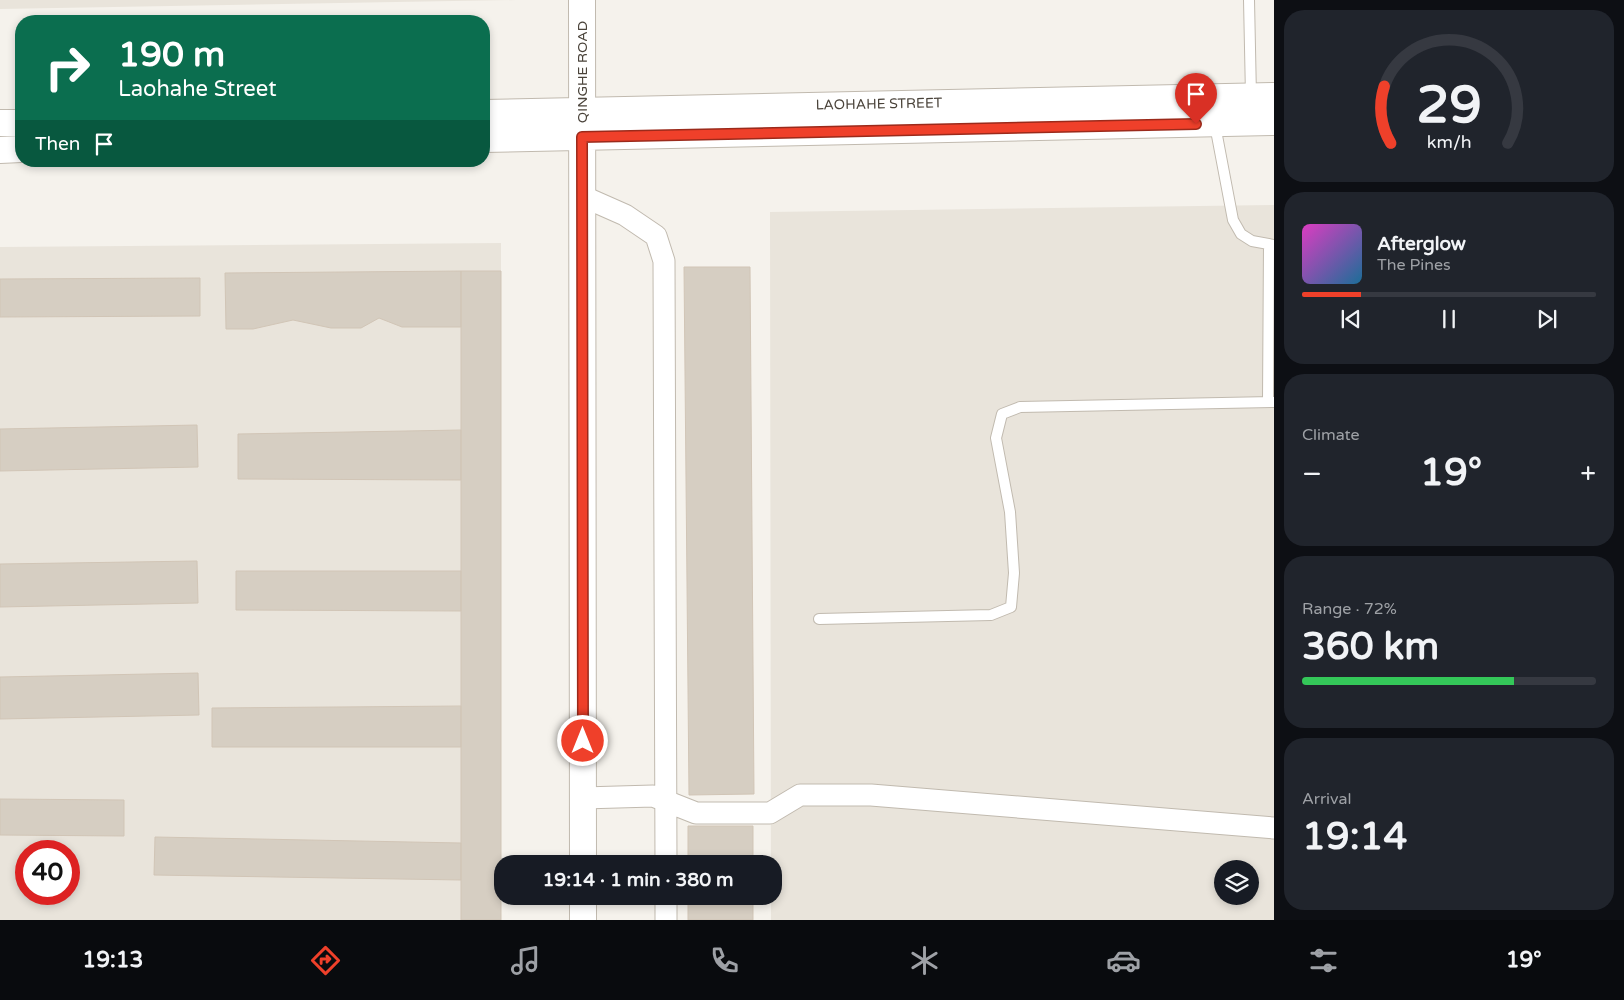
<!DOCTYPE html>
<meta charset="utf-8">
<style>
:root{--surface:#171b24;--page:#20242c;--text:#f1f3f6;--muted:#9ea1a6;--line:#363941;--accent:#ef402a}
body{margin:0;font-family:"Varela Round",sans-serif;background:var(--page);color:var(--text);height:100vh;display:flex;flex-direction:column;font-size:19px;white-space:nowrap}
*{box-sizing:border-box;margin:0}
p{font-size:16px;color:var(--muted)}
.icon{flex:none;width:28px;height:28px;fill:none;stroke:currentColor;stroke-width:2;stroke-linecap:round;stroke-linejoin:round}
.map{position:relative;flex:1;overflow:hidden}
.details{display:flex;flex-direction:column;gap:10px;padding:10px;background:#0d0f14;width:350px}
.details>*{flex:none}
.hud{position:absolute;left:15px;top:15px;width:475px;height:152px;border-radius:20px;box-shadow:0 2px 8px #0003;background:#0b6e4f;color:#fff;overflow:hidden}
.fabs{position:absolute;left:1214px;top:860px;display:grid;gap:10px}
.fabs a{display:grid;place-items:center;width:45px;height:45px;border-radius:50%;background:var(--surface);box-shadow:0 2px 8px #0003;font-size:25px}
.speed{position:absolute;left:15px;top:840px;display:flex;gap:10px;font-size:25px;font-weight:700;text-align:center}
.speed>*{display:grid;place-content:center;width:65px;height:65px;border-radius:50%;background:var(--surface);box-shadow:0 2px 8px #0003;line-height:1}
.speed .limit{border:8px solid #d22;background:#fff;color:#111}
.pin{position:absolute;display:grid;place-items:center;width:42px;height:42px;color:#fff;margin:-51px -21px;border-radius:50% 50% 50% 0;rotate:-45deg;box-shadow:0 0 5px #0007}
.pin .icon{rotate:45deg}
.me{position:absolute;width:55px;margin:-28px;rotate:0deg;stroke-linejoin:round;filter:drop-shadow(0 0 4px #0008)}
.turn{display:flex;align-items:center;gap:18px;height:105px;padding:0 20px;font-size:22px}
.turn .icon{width:65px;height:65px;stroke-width:2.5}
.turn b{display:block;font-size:35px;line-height:42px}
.then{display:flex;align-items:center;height:48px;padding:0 20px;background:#0003;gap:10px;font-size:19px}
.big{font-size:38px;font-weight:800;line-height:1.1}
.details .widget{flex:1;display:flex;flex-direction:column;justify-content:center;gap:8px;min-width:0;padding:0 18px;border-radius:20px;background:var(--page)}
.details .dial{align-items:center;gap:0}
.dial svg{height:130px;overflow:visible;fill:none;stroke:var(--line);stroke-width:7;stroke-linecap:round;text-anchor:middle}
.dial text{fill:var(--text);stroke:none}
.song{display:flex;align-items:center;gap:15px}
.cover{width:60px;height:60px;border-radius:8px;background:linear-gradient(135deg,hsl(310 70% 55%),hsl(200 70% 35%))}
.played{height:5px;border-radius:2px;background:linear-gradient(90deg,var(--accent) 20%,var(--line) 20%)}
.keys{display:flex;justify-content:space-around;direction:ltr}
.heat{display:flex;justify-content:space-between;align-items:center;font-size:28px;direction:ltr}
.charge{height:8px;border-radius:4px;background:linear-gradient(90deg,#34c759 72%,var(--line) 0)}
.trip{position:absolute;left:494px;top:855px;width:288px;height:50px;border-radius:20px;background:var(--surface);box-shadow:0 2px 8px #0003;font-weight:800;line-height:50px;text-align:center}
.tabs{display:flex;height:80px;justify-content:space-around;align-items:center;background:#090b0e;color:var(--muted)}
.tabs .icon{width:35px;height:35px}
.tabs .active{color:var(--accent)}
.tabs b{font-size:22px;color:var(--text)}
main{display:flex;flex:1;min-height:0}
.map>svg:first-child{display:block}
.residential{fill:#e9e4db;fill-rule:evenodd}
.building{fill:#d6cec2;stroke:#d1c5b6}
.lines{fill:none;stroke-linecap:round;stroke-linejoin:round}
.service-casing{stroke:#c1baaf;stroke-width:12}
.minor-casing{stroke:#c1baaf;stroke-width:23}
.tertiary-casing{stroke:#c1baaf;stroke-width:28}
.service{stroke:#fff;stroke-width:10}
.minor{stroke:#fff;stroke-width:21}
.tertiary{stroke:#fff;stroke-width:26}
.route-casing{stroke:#9b2a1b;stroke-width:12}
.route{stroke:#ef402a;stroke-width:9}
.labels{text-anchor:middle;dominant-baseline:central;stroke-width:5;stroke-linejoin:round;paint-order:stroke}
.street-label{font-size:14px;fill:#4a433a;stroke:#fff}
</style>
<main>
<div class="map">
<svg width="1274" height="920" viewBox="0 0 1274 920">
<rect width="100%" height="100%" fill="#f5f2ec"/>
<path class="residential" d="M 0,0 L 516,0 L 0,9 Z
M 1274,205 L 1274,920 L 771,920 L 770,212 ZM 1222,869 L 1250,869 L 1250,896 L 1222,896 Z
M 501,243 L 501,920 L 0,920 L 0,247 ZM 26,851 L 69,851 L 69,894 L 26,894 Z"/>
<path class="building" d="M 684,267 L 750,267 L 754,794 L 689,795 Z
M 461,271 L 461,327 L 402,327 L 379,318 L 361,328 L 331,328 L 293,320 L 253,329 L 226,329 L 225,273 Z
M 461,271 L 501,271 L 501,920 L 461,920 Z
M 200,278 L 200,316 L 0,317 L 0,279 Z
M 197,425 L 198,467 L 0,471 L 0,429 Z
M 461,430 L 461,480 L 238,479 L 238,434 Z
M 197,561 L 198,603 L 0,607 L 0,564 Z
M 236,571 L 461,571 L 461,611 L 236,610 Z
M 198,673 L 199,715 L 0,719 L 0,677 Z
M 461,706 L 461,747 L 212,747 L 212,708 Z
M 0,799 L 124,800 L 124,836 L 0,835 Z
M 688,826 L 753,826 L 753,864 L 688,864 Z
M 155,837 L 461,843 L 461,880 L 154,875 Z
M 688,896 L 753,896 L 753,920 L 688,920 Z"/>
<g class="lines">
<defs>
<path id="service" d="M 1249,0 L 1251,96
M 1215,125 L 1233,220 L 1241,234 L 1252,241 L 1274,245
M 1268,402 L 1269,245
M 819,619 L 991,615 L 1011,607 L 1014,573 L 1010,512 L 996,438 L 1002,414 L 1020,407 L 1274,402"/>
<path id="minor" d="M 582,196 L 625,215 L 656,236 L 664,261 L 666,864
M 583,798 L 653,796 L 696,813 L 770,813 L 800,795 L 871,795 L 1274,828
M 666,896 L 666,920"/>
<path id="tertiary" d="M 582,0 L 583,864
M 484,113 L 1274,96
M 0,123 L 21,123
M 484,139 L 1274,122
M 0,150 L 21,149
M 583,920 L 583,896"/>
</defs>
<use href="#service" class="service-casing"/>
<use href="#minor" class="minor-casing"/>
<use href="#tertiary" class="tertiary-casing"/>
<use href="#service" class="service"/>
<use href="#minor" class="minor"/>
<use href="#tertiary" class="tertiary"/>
</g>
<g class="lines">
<defs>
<path id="route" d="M 583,741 L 582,137 L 1196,124"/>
</defs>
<use href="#route" class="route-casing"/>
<use href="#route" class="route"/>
</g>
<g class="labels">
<g class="street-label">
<text transform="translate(582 72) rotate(-90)">QINGHE ROAD</text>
<text transform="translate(879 104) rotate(-1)">LAOHAHE STREET</text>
</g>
</g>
</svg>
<div class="fabs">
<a><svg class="icon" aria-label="layers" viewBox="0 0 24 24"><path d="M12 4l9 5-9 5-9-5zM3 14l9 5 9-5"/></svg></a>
</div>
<div class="speed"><div class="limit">40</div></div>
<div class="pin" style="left:1196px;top:124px;background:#d93025"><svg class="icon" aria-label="arrive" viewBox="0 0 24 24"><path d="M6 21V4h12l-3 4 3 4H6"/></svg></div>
<svg class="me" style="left:583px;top:741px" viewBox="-20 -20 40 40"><circle r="17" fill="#ef402a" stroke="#fff" stroke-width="3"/><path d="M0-11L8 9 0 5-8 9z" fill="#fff"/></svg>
<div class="trip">19:14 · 1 min · 380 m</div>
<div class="hud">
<div class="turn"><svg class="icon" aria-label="right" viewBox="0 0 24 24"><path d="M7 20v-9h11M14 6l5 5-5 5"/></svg><div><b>190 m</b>Laohahe Street</div></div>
<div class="then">Then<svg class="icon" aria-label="arrive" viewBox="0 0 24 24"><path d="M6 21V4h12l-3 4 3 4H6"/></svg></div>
</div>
</div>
<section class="details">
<div class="widget dial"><svg viewBox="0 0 100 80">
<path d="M14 69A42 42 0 1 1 86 69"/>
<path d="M14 69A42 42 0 0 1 10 34" stroke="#ef402a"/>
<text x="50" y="56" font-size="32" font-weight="700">29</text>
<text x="50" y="72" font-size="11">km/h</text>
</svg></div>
<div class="widget">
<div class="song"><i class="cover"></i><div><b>Afterglow</b><p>The Pines</p></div></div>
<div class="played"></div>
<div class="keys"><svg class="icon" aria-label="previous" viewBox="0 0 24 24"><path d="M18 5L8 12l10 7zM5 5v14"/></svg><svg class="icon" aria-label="pause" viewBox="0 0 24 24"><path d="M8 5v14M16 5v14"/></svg><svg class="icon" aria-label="next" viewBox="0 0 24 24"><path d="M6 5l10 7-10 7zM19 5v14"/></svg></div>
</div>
<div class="widget"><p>Climate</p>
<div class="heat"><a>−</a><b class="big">19°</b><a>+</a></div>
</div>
<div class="widget"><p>Range · 72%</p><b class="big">360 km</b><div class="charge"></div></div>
<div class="widget"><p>Arrival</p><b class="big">19:14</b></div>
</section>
</main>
<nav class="tabs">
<b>19:13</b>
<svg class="icon active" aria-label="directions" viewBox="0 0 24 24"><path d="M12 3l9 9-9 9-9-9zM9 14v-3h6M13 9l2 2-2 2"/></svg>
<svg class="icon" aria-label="music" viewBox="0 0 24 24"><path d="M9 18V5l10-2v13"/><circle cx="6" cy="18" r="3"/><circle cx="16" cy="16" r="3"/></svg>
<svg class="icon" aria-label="phone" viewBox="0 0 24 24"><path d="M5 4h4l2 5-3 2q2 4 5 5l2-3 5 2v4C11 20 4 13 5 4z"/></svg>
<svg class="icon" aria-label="climate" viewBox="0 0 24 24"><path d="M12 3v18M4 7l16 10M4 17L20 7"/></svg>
<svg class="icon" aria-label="car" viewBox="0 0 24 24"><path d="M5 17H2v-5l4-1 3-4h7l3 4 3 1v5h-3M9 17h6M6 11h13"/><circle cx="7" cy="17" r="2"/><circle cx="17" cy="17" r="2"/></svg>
<svg class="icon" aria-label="filters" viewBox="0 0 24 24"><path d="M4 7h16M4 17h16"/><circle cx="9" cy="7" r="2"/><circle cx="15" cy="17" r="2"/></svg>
<b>19°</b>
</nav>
